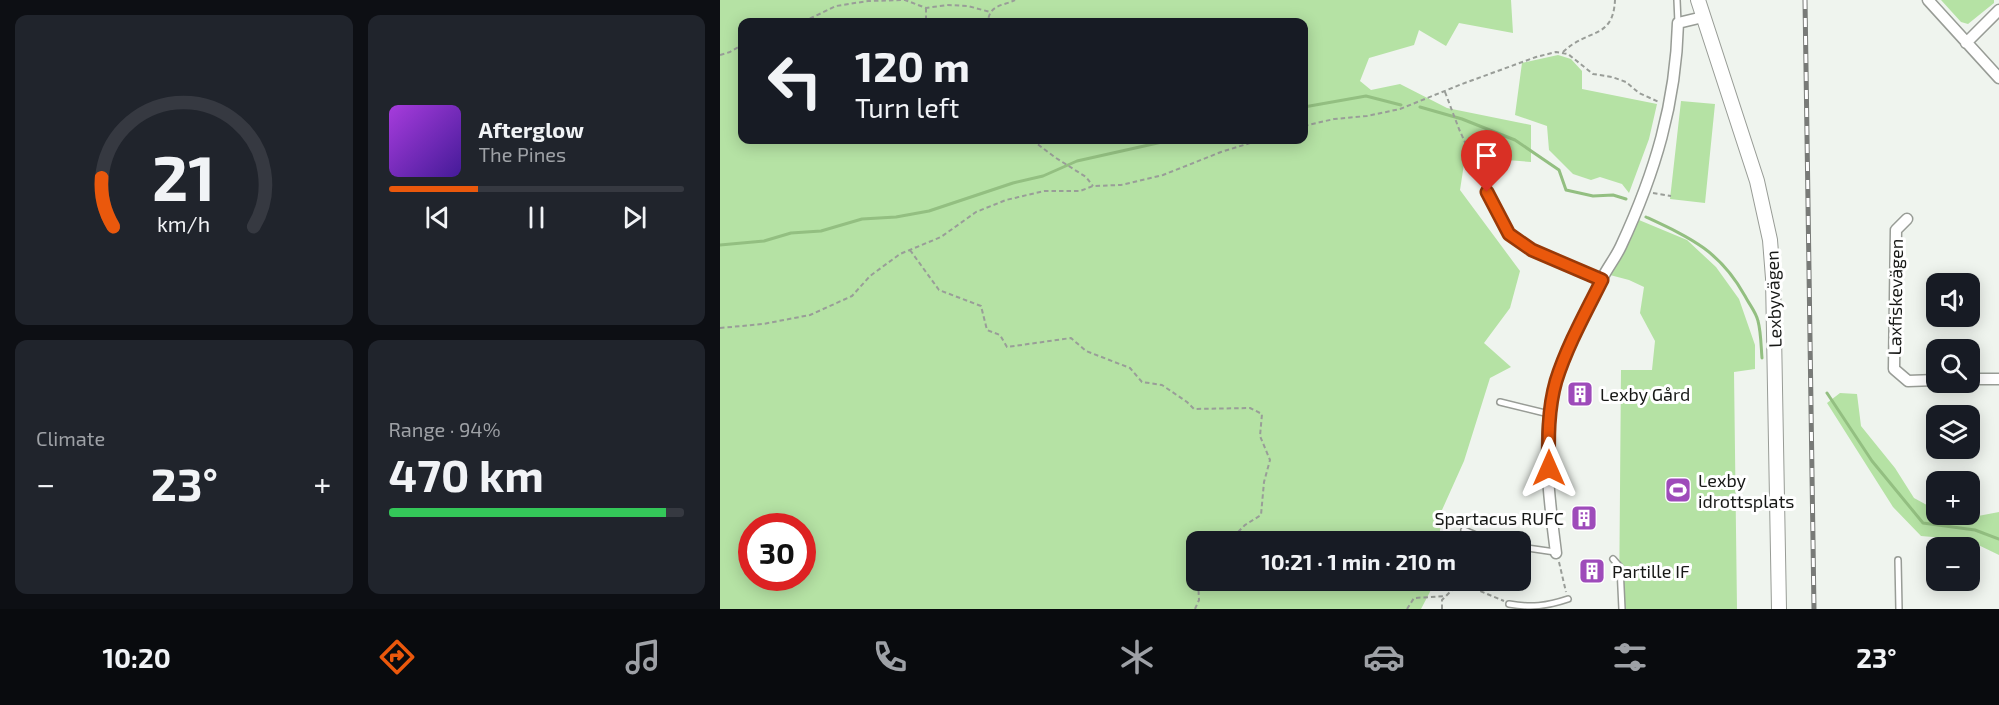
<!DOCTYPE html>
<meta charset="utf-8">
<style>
:root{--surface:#171b24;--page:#20242c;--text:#f1f3f6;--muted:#9ea1a6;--line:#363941;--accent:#ea580c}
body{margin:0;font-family:"Exo 2",sans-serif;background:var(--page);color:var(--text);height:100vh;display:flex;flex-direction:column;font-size:22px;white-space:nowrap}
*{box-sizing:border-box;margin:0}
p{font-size:20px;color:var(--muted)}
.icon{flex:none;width:33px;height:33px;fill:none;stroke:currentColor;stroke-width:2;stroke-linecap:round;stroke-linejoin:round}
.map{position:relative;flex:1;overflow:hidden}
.sheet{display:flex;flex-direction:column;gap:15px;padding:15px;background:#0d0f14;width:720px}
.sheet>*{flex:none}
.guide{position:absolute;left:18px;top:18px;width:570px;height:126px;border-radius:12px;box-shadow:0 3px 15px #0003;background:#171b24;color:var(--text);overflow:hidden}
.fabs{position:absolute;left:1206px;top:273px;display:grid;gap:12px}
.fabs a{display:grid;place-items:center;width:54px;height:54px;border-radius:12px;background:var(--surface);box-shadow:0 3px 15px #0003;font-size:30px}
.speed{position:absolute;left:18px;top:513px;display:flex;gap:12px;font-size:30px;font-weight:700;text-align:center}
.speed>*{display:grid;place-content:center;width:78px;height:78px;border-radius:50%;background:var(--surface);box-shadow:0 3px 15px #0003;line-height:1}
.speed .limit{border:9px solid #d22;background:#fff;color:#111}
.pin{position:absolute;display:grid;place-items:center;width:51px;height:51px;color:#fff;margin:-62px -26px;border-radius:50% 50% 50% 0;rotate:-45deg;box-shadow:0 0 6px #0007}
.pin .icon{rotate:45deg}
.me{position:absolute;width:66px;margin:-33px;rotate:0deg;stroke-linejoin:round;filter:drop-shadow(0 0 4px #0008)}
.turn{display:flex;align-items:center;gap:21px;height:126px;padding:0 18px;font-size:27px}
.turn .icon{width:78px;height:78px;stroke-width:2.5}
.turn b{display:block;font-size:42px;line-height:51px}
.big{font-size:45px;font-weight:700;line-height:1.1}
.sheet .widget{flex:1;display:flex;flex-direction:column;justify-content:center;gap:9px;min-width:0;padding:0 21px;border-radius:12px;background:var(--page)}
.sheet .dial{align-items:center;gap:0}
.dial svg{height:156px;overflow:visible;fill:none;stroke:var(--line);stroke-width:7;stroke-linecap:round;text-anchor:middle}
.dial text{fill:var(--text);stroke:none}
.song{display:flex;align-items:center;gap:18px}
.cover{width:72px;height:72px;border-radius:9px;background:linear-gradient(135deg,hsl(280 70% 55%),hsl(260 70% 35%))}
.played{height:6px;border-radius:3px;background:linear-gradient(90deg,var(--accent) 30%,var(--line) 30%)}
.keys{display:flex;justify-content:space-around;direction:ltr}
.heat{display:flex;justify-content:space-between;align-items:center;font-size:33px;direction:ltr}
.charge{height:9px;border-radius:4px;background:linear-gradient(90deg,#34c759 94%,var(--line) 0)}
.sheet .tiles{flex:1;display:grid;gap:15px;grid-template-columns:repeat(2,1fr)}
.trip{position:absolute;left:466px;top:531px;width:345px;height:60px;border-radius:12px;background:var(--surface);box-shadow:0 3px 15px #0003;font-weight:700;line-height:60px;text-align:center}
.menu{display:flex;height:96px;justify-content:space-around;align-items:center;background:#090b0e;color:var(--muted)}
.menu .icon{width:42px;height:42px}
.menu .active{color:var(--accent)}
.menu b{font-size:27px;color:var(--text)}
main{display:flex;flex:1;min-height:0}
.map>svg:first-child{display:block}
.green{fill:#b5e2a4;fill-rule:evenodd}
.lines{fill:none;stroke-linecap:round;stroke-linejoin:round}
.stream{stroke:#93bf81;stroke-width:3}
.service-casing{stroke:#989c96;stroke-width:8}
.minor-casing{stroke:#989c96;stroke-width:13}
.tertiary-casing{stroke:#989c96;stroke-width:16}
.path{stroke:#999d98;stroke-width:2;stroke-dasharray:4.5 3;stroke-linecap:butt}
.service{stroke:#fff;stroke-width:5}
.minor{stroke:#fff;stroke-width:10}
.tertiary{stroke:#fff;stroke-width:14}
.rail-casing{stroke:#787a77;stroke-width:5}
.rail{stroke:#fff;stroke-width:3;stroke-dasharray:9;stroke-linecap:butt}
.route-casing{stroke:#983908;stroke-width:15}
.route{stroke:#ea580c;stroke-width:10}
.labels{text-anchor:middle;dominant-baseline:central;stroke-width:6;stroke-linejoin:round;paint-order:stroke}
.street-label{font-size:18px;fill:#171816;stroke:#fff}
.poi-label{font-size:18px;fill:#171816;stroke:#fff;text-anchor:start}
</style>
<main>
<section class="sheet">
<div class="tiles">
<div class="widget dial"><svg viewBox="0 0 100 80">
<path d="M14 69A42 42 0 1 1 86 69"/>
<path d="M14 69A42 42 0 0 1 8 44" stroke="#ea580c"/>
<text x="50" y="56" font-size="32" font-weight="700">21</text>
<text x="50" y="72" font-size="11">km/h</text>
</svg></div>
<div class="widget">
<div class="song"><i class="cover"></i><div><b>Afterglow</b><p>The Pines</p></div></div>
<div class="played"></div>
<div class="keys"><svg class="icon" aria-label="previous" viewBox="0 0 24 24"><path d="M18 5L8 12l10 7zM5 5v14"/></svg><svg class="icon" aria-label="pause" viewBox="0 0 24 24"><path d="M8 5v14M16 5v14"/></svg><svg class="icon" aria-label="next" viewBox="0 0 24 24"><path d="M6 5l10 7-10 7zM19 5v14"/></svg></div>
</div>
<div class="widget"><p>Climate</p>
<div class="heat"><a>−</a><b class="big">23°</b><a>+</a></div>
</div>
<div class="widget"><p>Range · 94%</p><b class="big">470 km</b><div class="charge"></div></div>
</div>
</section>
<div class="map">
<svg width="1279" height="609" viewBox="0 0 1279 609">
<rect width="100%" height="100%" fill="#eff4ee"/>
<path class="green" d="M 0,0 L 791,0 L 793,33 L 739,23 L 726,46 L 699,30 L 694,45 L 649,58 L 640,81 L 651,90 L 680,84 L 727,108 L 811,125 L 811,162 L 748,157 L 744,164 L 740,190 L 800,271 L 790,308 L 764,343 L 791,367 L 770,378 L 744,461 L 722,510 L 719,541 L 477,542 L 477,580 L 714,581 L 713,586 L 701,609 L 0,609 ZM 22,22 L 584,22 L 584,140 L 22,140 ZM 32,526 L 82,526 L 82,578 L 32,578 Z
M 1221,0 L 1274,0 L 1274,3 L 1248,24 L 1241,22 Z
M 838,55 L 851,59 L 862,71 L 862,89 L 937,104 L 929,139 L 909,193 L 902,184 L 880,177 L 871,180 L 853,174 L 829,150 L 827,126 L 795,115 L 802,63 Z
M 961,101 L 995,104 L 985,203 L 950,199 Z
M 919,220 L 967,240 L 996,267 L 1019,299 L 1035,345 L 1035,369 L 1014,372 L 1017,609 L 899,609 L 901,370 L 932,370 L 935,341 L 920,313 L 924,287 L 909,280 L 890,275 Z
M 1120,393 L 1137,394 L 1141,426 L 1175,468 L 1194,498 L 1216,510 L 1216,514 L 1226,515 L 1237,520 L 1279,512 L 1279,555 L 1248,540 L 1201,536 L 1173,507 L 1107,403 Z"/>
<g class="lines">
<path class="stream" d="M 584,107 L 646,96 L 681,105
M 700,107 L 742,119 L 795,140 L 839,170 L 846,190 L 873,196 L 893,195 L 906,199
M 926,217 C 971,238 1000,251 1025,296 C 1029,304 1036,312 1038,321 C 1041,332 1041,346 1042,358
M 0,245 L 44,241 L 71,233 L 101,231 L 142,219 L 176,217 L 209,211 L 293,183 L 323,176 L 357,161 L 451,140
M 1107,393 L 1152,461 L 1203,523 L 1255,530 L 1279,539"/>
<defs>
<path id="service" d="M 957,0 L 958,23
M 767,192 L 789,234 L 812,250 L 882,280
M 780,402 L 829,414
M 744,530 L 772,542
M 801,547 L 835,552
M 893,559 L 900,567 L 902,609
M 1178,560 L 1179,609
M 789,604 C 811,608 827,606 848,599"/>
<path id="minor" d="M 1208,0 L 1279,78
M 1246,43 L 1279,10
M 1187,219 L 1176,230 L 1174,369 L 1188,381 L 1216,380
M 1250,379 L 1279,379
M 836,553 C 829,497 820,436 836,381 C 847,346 867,310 883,277 C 888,267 896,257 901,246 C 935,173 956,103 958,23 L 983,17"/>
<path id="tertiary" d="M 978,0 L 1037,181 L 1050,240 L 1053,278 L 1059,609"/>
</defs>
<use href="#service" class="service-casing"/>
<use href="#minor" class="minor-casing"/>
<use href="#tertiary" class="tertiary-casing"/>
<path class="path" d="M 206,8 L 206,22
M 83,22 L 116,6 L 148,1 L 185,0 L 206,8 L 227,5 L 248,6 L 270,12
M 263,22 L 268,20 C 271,4 283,6 295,0
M 843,52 C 868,28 893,40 895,0
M 0,55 L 10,52 L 22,45
M 725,92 L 739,129 L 765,186
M 584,126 L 614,119 L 647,116 L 680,109 L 742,84 L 816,57 L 836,52 L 848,54 L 873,74 L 892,77 L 906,82 L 919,93 L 939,102
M 312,140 L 336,158 L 366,177 L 373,186
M 933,193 L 951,196
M 190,250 L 219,290 L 261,306 L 267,330 L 280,335 L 287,347 L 351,338 L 366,351 L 410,368 L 422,382 L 442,385 L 467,402 L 474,409 L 530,408 L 542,414 L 540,436 L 550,460 L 544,482 L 541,515 L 525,525 L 508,542
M 0,328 L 43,324 L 90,315 L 132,296 L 150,276 L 180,254 L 221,237 L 256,212 L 286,200 L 324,191 L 360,191 L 373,186 L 401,185 L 443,175 L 501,152 L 540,140
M 839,562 L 846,592
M 477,572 L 477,573
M 475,609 L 479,600 L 478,580
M 687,609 L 694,598 L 726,596
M 722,609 L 722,600 L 733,589 L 753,588 L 784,601"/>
<use href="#service" class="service"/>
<use href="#minor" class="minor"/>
<use href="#tertiary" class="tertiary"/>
<defs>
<path id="rail" d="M 1085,0 L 1094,609"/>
</defs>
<use href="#rail" class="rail-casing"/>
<use href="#rail" class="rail"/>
</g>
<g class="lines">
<defs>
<path id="route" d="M 767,192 L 789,234 L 812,250 L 882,280 C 866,312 847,346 836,381 C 828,409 828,439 829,468"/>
</defs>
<use href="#route" class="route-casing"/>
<use href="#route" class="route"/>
</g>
<defs>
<symbol id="building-square" viewBox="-11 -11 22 22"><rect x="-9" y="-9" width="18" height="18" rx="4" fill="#9e4bba" stroke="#fff"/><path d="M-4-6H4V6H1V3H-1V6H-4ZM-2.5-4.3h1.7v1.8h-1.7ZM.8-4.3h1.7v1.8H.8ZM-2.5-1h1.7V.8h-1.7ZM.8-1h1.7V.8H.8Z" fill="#fff"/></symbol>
<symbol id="stadium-square" viewBox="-11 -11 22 22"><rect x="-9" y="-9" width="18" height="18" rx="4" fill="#9e4bba" stroke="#fff"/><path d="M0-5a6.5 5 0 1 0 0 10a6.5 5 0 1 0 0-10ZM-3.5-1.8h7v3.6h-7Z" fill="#fff"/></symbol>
</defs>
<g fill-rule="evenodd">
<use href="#building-square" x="845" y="379" width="30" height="30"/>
<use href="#stadium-square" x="943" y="475" width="30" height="30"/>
<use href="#building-square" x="849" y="503" width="30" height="30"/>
<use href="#building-square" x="857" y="556" width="30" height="30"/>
</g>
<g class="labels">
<g class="street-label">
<text transform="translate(1175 297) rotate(-89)">Laxfiskevägen</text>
<text transform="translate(1053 299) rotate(-92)">Lexbyvägen</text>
</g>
<g class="poi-label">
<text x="880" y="394">Lexby Gård</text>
<text x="978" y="480">Lexby<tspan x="978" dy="21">idrottsplats</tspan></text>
<text x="844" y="518" text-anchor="end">Spartacus RUFC</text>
<text x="892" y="571">Partille IF</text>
</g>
</g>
</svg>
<div class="fabs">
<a><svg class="icon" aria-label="sound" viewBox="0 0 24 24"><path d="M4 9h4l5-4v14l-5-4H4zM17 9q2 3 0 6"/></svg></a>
<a><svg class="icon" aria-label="search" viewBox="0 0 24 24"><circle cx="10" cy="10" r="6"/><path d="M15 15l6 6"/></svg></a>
<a><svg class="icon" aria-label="layers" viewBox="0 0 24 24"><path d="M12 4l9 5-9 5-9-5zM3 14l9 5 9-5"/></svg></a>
<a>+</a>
<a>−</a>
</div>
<div class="speed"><div class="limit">30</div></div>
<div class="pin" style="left:767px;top:192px;background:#d93025"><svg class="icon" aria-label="arrive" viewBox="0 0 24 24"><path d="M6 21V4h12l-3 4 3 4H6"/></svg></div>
<svg class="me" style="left:829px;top:468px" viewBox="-20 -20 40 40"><path d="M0-17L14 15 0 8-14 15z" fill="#ea580c" stroke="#fff" stroke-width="4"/></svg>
<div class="trip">10:21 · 1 min · 210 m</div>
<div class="guide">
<div class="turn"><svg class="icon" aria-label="left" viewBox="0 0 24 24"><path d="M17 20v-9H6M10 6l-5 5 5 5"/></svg><div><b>120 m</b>Turn left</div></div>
</div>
</div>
</main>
<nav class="menu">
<b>10:20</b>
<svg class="icon active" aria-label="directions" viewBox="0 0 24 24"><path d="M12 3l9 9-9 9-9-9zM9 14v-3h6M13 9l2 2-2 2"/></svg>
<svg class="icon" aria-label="music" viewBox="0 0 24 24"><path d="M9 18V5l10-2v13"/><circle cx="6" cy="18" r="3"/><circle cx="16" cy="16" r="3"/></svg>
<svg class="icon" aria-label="phone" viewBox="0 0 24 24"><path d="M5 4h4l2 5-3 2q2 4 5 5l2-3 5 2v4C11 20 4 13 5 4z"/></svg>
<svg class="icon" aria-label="climate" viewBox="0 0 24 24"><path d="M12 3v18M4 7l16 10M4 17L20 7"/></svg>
<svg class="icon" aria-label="car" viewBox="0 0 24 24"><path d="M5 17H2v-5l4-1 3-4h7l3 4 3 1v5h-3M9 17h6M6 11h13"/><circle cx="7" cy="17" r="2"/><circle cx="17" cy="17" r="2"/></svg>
<svg class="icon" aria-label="filters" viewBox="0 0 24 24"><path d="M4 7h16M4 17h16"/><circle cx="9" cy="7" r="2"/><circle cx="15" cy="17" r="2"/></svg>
<b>23°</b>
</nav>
